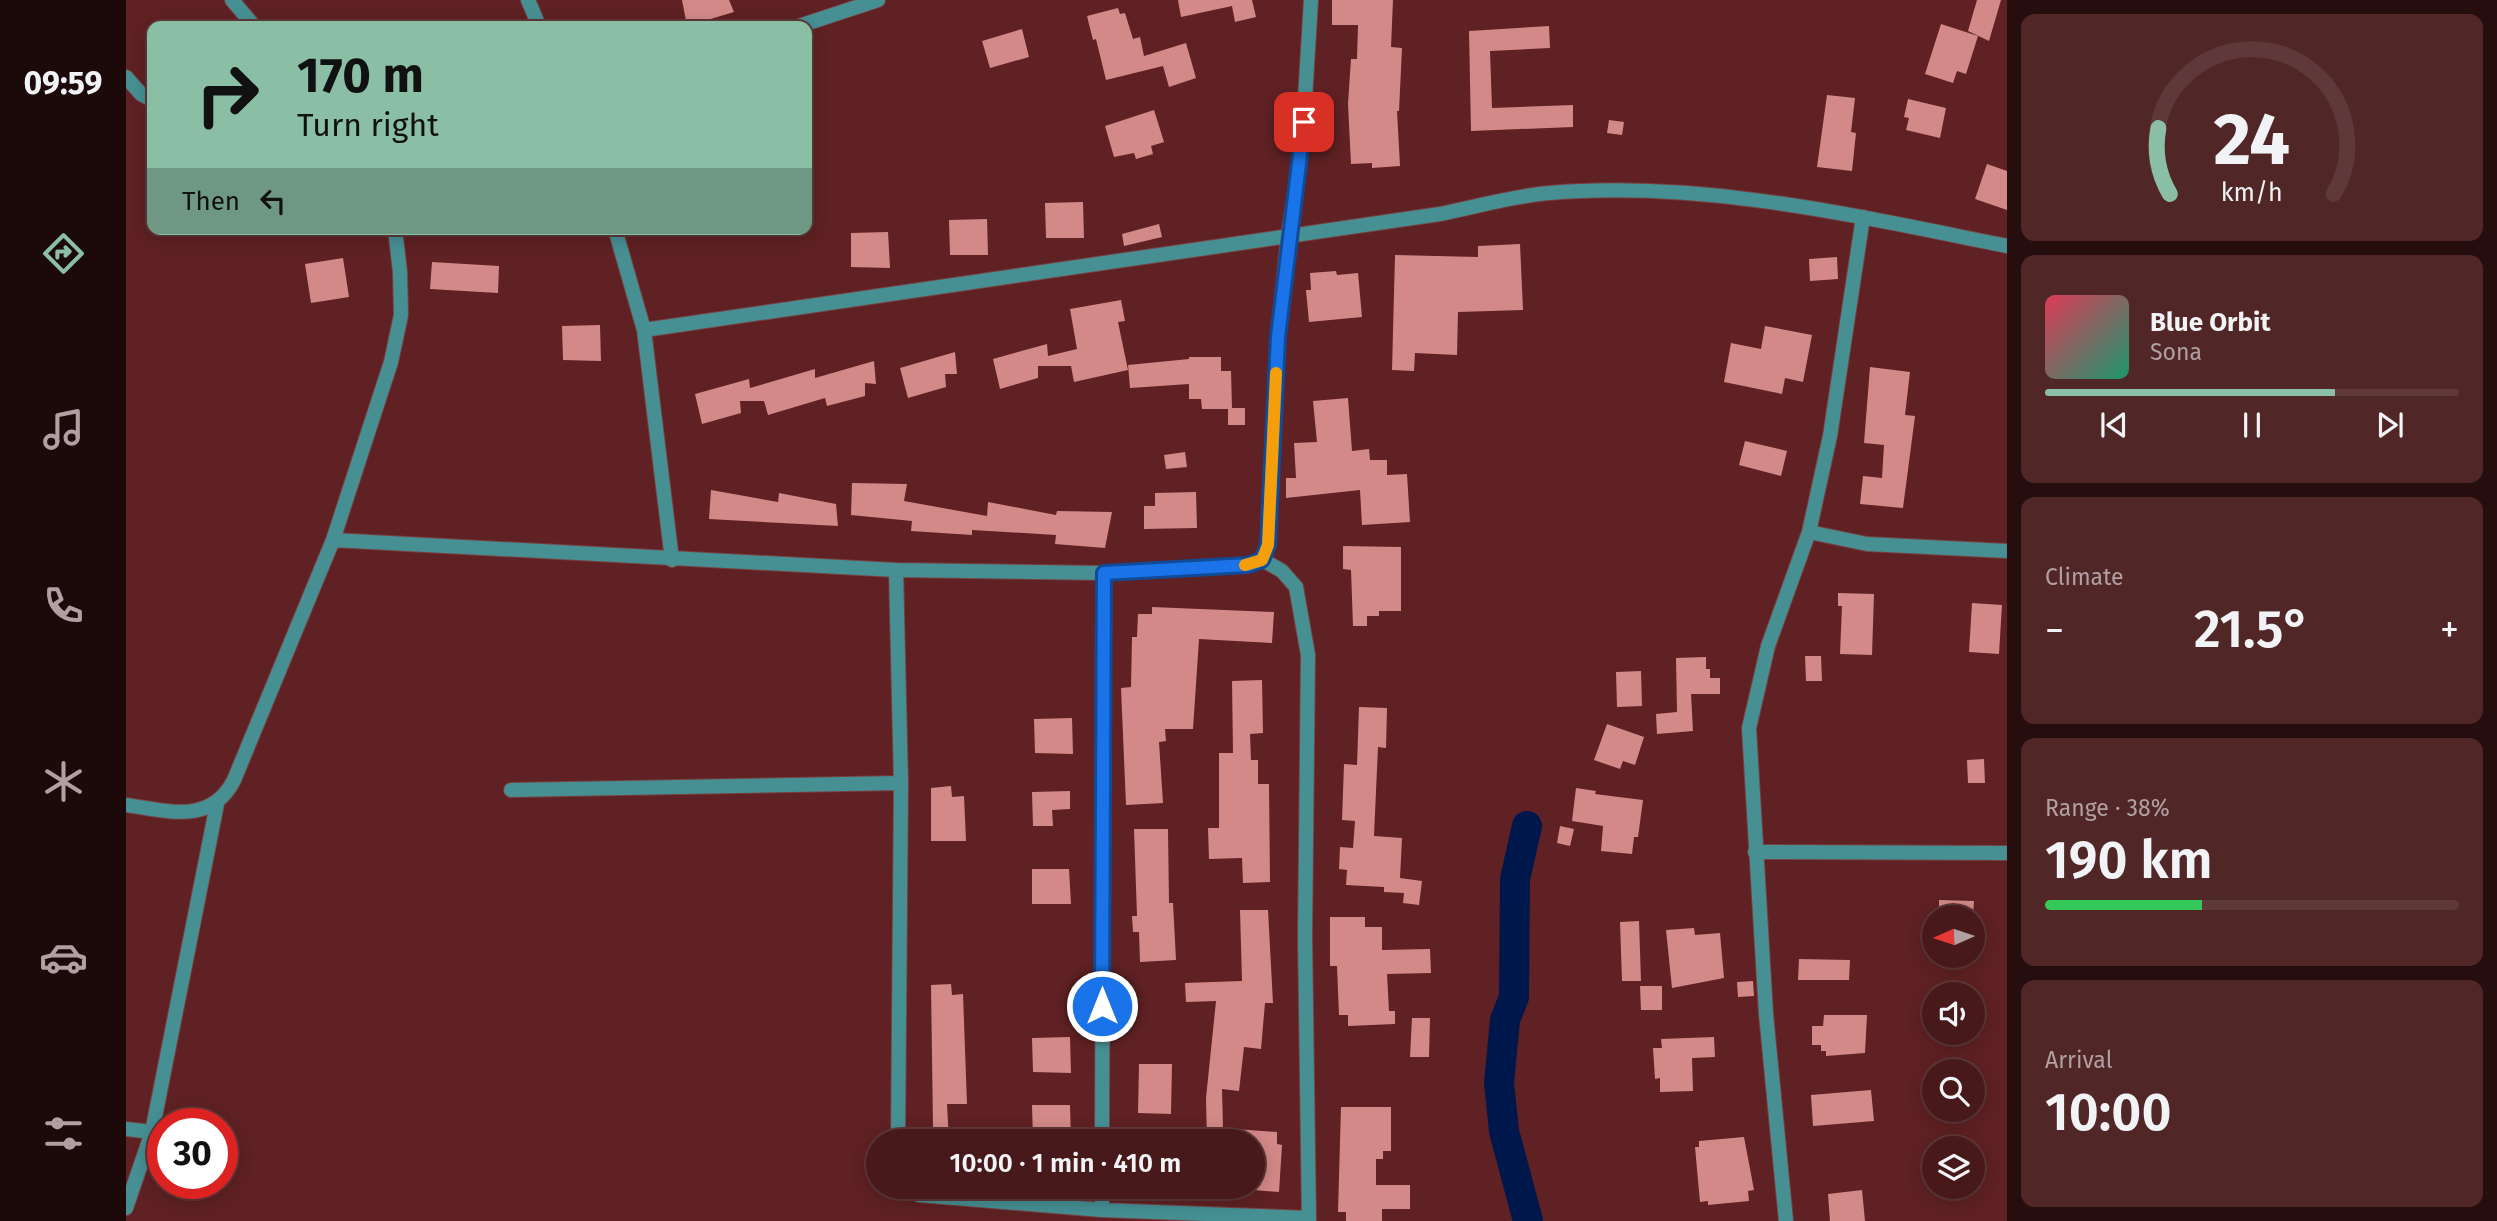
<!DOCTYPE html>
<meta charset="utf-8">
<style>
:root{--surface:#47191a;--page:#512627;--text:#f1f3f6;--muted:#b0a0a2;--line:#5f3839;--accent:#8abfa5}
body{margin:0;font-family:"Fira Sans",sans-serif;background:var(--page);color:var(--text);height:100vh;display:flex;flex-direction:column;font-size:26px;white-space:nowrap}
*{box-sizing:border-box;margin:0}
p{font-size:23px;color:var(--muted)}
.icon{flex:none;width:38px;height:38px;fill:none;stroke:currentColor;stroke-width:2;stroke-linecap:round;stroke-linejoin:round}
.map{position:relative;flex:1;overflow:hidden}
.sheet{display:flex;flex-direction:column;gap:14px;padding:14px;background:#270e0e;width:490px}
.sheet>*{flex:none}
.guide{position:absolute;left:21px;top:21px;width:665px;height:214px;border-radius:14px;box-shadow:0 4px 18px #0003,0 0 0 2px var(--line);background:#8abfa5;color:#111;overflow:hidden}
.needle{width:46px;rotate:267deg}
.buttons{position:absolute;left:1796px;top:905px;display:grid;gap:14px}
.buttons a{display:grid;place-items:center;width:63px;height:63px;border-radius:50%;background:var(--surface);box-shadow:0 4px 18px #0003,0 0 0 2px var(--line);font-size:35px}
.speed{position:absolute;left:21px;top:1108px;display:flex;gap:14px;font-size:35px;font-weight:700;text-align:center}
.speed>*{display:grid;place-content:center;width:91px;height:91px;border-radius:50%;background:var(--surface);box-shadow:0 4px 18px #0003,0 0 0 2px var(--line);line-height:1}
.speed .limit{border:10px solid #d22;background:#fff;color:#111}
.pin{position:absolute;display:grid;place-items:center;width:60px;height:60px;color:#fff;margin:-30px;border-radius:14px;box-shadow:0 4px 10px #0006}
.me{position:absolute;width:77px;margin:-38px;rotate:0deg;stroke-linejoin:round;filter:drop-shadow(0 0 5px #0008)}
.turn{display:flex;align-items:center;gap:24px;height:147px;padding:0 35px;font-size:32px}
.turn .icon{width:91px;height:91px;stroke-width:2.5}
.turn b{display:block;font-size:49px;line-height:60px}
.then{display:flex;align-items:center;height:66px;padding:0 35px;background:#0003;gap:14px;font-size:26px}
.big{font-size:52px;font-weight:600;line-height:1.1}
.sheet .card{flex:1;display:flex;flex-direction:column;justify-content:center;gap:10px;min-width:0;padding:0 24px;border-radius:14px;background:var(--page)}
.sheet .dial{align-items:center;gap:0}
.dial svg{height:182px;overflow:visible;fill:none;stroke:var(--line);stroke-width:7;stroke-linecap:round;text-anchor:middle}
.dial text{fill:var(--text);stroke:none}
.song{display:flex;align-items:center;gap:21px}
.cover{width:84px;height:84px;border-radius:10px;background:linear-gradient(135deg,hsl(350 70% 55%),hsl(160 70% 35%))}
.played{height:7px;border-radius:4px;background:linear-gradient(90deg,var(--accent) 70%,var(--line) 70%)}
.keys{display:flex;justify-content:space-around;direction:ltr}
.heat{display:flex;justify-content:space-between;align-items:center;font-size:38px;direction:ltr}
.charge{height:10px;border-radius:5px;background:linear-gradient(90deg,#34c759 38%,var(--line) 0)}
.trip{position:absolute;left:740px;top:1129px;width:399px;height:70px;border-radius:35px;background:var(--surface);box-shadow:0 4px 18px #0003,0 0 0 2px var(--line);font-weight:600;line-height:70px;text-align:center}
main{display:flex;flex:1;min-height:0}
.menu{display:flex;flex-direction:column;width:126px;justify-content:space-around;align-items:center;background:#1c0a0a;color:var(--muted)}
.menu .icon{width:49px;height:49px}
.menu .selected{color:var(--accent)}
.menu b{font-size:32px;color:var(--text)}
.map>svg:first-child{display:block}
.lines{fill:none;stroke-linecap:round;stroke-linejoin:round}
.river{stroke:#00174c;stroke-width:30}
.building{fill:#d38988}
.minor-casing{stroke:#784041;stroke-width:16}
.tertiary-casing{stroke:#784041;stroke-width:16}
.minor{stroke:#469094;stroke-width:14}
.tertiary{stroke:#469094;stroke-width:14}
.route-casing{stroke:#114b97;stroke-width:18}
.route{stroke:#1a73e8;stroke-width:12}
.slow{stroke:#f59e0b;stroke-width:12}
</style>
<main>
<nav class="menu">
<b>09:59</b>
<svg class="icon selected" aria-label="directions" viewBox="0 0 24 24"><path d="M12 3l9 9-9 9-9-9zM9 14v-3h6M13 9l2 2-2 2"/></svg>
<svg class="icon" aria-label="music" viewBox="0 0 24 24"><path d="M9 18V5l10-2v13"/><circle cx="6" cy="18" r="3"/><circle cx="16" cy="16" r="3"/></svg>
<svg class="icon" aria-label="phone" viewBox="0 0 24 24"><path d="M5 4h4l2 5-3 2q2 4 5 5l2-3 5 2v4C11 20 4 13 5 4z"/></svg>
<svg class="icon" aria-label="climate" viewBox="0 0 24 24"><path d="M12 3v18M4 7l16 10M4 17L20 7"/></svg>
<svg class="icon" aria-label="car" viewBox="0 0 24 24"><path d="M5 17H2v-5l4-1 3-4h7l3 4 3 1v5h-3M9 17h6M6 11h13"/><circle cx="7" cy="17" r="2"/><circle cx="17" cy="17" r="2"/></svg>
<svg class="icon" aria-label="filters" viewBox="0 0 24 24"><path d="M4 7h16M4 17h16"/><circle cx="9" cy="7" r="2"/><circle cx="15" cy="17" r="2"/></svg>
</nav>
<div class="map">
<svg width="1881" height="1221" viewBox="0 0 1881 1221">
<rect width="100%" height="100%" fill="#5f2123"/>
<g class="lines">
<path class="river" d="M 1401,826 L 1389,879 L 1388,997 L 1379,1020 L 1373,1083 L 1378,1131 L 1402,1221"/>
</g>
<path class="building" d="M 556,0 L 603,0 L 608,12 L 561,26 Z
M 1052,0 L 1126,0 L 1130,17 L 1109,22 L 1106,6 L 1055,17 Z
M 1206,0 L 1267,0 L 1265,47 L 1276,48 L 1273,111 L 1271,111 L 1274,166 L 1246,168 L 1246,163 L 1225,164 L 1222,104 L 1225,59 L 1231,59 L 1232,25 L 1206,25 Z
M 1851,0 L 1875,0 L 1863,41 L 1842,31 Z
M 992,8 L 994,14 L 999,13 L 1007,39 L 1014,37 L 1018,56 L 1060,43 L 1070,78 L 1043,87 L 1037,66 L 980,80 L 970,39 L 967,40 L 961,16 Z
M 1815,24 L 1852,36 L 1840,74 L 1831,71 L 1827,83 L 1799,74 Z
M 1423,26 L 1424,48 L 1364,51 L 1366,108 L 1447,105 L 1447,127 L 1345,131 L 1343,31 Z
M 896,29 L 903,57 L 864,68 L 856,41 Z
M 1701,95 L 1729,98 L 1725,132 L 1730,133 L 1726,171 L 1691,167 Z
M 1782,99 L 1820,108 L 1814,138 L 1780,130 L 1783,118 L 1778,117 Z
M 1028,110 L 1038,142 L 1025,146 L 1027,154 L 1010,159 L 1008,153 L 988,157 L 979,126 Z
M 1483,120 L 1498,122 L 1496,135 L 1481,133 Z
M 1861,164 L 1881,171 L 1881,210 L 1849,199 Z
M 957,202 L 958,238 L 920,238 L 919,203 Z
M 861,219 L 862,255 L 824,255 L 823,220 Z
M 1033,224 L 1036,237 L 998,246 L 996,234 Z
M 762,232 L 764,268 L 725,267 L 725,233 Z
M 1394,244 L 1397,310 L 1332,312 L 1331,355 L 1289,353 L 1288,371 L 1266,370 L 1269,255 L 1352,257 L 1352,246 Z
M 1711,257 L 1712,279 L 1684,281 L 1683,259 Z
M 217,258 L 223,297 L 185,303 L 179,264 Z
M 306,262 L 373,266 L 372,293 L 304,289 Z
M 1210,271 L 1211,275 L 1232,273 L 1236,317 L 1183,322 L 1180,290 L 1185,290 L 1184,273 Z
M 995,300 L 999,321 L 992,322 L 1002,370 L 948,382 L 945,366 L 912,366 L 912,378 L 874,389 L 867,359 L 921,344 L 922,356 L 951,349 L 944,309 Z
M 474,325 L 475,361 L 437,360 L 436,326 Z
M 1639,326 L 1686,335 L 1677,382 L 1659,378 L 1656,394 L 1598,382 L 1605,343 L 1635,349 Z
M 829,352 L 831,374 L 819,374 L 820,387 L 782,398 L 774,368 Z
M 1063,357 L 1095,357 L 1095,371 L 1105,371 L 1106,408 L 1119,408 L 1119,425 L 1102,425 L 1102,409 L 1076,409 L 1075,399 L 1063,399 L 1063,384 L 1004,388 L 1002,365 L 1063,359 Z
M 748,361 L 750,384 L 739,383 L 739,396 L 701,406 L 699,398 L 642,415 L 638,401 L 614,401 L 615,413 L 576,424 L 569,394 L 623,379 L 624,388 L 689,369 L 689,378 Z
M 1744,367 L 1784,372 L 1779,415 L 1789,416 L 1777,508 L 1734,504 L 1737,476 L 1756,478 L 1758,445 L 1738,443 Z
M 1222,398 L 1226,451 L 1243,449 L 1244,460 L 1261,460 L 1261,475 L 1281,474 L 1284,522 L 1236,525 L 1234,490 L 1160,498 L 1160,478 L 1170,478 L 1168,443 L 1191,442 L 1187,401 Z
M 1619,441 L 1661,451 L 1655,476 L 1613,465 Z
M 1059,452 L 1061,467 L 1040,469 L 1038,455 Z
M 726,483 L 781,484 L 778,501 L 861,516 L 862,502 L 930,515 L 931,511 L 986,512 L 979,548 L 929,544 L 930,535 L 846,530 L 846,535 L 785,531 L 786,521 L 725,515 Z
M 585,490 L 652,502 L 653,493 L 710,504 L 712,526 L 583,519 Z
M 1070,492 L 1071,528 L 1018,529 L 1018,506 L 1029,506 L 1029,493 Z
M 1217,546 L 1275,547 L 1275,611 L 1253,611 L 1253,616 L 1241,616 L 1241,626 L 1227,626 L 1225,570 L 1217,569 Z
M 1712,593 L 1748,594 L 1746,655 L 1714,654 L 1716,606 L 1712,606 Z
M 1846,603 L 1876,605 L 1873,654 L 1843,652 Z
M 1026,607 L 1148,612 L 1146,643 L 1073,639 L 1067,729 L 1039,729 L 1040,741 L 1033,742 L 1037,803 L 1000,805 L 995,688 L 1005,687 L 1006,637 L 1011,637 L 1012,614 L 1026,614 Z
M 1679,656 L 1695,656 L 1696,681 L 1680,681 Z
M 1580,657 L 1580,669 L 1584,669 L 1584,678 L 1594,678 L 1594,694 L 1565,694 L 1567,731 L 1531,734 L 1530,714 L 1551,712 L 1550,658 Z
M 1515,671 L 1516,706 L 1491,707 L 1490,672 Z
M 1136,680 L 1137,733 L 1124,734 L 1125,760 L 1132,760 L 1132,784 L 1143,784 L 1144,882 L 1117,883 L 1116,858 L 1083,859 L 1082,828 L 1093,828 L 1093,753 L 1107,753 L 1106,681 Z
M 1233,707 L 1261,708 L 1260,748 L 1252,747 L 1248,836 L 1276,838 L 1274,878 L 1296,881 L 1293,905 L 1277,903 L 1278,893 L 1258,892 L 1258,887 L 1220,885 L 1221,870 L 1213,869 L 1214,847 L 1227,848 L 1229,821 L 1216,820 L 1218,764 L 1231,765 Z
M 946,718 L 947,754 L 909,753 L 908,719 Z
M 1481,724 L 1518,737 L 1509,765 L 1497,761 L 1494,769 L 1468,760 Z
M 1858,759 L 1859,783 L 1842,783 L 1841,760 Z
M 825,786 L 826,797 L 838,796 L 840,841 L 805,841 L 805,788 Z
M 1450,788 L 1470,791 L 1469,794 L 1517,800 L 1512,837 L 1508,837 L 1506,854 L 1475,851 L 1477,826 L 1446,821 Z
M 944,791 L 944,809 L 926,810 L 927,826 L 907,826 L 906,792 Z
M 1434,826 L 1448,829 L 1444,846 L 1431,843 Z
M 1008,829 L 1042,829 L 1043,903 L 1047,903 L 1050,960 L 1014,962 L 1013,932 L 1007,932 L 1006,916 L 1011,916 Z
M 906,869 L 943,869 L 945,904 L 906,904 Z
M 1813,900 L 1848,901 L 1847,917 L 1813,917 Z
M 1114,910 L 1142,910 L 1147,1003 L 1139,1003 L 1135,1049 L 1118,1047 L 1113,1091 L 1096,1089 L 1097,1128 L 1151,1132 L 1151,1144 L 1156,1145 L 1153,1192 L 1127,1190 L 1127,1141 L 1081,1141 L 1080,1098 L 1090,1001 L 1060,1002 L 1059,983 L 1116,981 Z
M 1204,917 L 1239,917 L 1239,927 L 1256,927 L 1256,950 L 1304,949 L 1305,973 L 1261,974 L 1263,1011 L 1269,1011 L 1269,1024 L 1222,1026 L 1222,1015 L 1213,1015 L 1211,966 L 1204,966 Z
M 1513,921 L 1515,981 L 1496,981 L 1494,922 Z
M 1568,928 L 1569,935 L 1594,933 L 1598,978 L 1546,988 L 1540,930 Z
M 1673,959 L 1724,960 L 1723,980 L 1672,980 Z
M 1627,981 L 1628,996 L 1612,997 L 1611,982 Z
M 825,984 L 826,995 L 837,994 L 841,1104 L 821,1104 L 823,1141 L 802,1141 L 802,1128 L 807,1127 L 805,985 Z
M 1514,986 L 1536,986 L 1536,1010 L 1515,1010 Z
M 1698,1015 L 1741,1015 L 1739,1053 L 1700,1056 L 1700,1051 L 1695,1051 L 1695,1045 L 1686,1045 L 1686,1026 L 1697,1026 Z
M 1286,1018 L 1304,1018 L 1303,1057 L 1284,1057 Z
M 944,1037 L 945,1073 L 907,1072 L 906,1038 Z
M 1588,1037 L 1589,1057 L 1566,1058 L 1567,1091 L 1534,1092 L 1534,1078 L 1529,1079 L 1527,1048 L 1536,1048 L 1535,1039 Z
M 1013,1064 L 1046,1064 L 1045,1114 L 1012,1113 Z
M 1745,1090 L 1748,1121 L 1687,1126 L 1685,1095 Z
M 906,1105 L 944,1105 L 945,1141 L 907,1140 Z
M 1215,1107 L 1265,1107 L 1265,1151 L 1257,1151 L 1257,1159 L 1250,1159 L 1250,1185 L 1284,1185 L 1284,1209 L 1256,1209 L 1256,1221 L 1220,1221 L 1220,1212 L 1212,1212 Z
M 1618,1137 L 1628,1190 L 1622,1191 L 1623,1201 L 1582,1205 L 1582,1201 L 1574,1202 L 1569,1147 L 1573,1147 L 1573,1141 Z
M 1736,1190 L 1739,1221 L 1704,1221 L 1702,1194 Z"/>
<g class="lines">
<defs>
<path id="minor" d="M 402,0 L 413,26
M 673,26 L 752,0
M 0,77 L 15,94 L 26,100
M 489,229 L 518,330 L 546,560
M 518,330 L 1314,214 C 1349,207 1387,196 1423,193 C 1577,180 1731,216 1881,246
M 1683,532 L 1741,544 L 1881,551
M 1137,560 L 1156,571 L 1170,587 L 1182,655 L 1179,937 L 1183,1221
M 770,570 L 775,783 L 772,1141
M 385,790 L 775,783
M 1629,852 L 1881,853
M 0,1129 L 26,1132
M 976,1141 L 978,573
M 778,1186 L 793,1195 L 976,1210 L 1183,1218
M 0,1208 L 26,1132 L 91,804
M 976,1210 L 976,1186
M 1660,1221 L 1640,1014 L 1623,728 L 1642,646 L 1683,532 L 1704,436 L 1737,217"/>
<path id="tertiary" d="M 106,0 L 128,26
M 207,540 L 770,570 L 978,573 L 1122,565 L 1137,560 L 1142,545 L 1152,337 L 1162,236 L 1176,148 L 1185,0
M 0,805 C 42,811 85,825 108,780 L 207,540 L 265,362 L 275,315 L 274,272 L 269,229"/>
</defs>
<use href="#minor" class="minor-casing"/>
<use href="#tertiary" class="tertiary-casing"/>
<use href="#minor" class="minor"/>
<use href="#tertiary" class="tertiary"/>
</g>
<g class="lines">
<defs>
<path id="route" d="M 976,1006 L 978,573 L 1122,565 L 1136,560 L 1142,545 L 1152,337 L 1178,122"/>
</defs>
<use href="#route" class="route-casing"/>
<use href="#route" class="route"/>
<path class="slow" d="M 1119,565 L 1136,560 L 1142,545 L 1150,373"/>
</g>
</svg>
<div class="buttons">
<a><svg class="needle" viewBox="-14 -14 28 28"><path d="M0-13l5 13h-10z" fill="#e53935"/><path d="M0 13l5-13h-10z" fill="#b0a0a2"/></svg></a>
<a><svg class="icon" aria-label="sound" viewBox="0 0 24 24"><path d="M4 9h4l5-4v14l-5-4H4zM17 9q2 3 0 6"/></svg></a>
<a><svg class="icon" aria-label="search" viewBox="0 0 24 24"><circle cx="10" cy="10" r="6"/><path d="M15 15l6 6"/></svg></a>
<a><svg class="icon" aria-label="layers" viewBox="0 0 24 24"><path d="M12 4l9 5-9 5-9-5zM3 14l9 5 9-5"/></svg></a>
</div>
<div class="speed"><div class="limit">30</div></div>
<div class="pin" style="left:1178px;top:122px;background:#d93025"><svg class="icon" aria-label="arrive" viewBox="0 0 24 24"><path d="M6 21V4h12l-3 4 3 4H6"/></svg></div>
<svg class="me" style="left:976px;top:1006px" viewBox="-20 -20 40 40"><circle r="17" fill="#1a73e8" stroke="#fff" stroke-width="3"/><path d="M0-11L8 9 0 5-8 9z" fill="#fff"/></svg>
<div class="trip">10:00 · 1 min · 410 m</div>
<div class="guide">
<div class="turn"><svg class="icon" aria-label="right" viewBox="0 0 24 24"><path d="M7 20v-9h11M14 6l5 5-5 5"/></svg><div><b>170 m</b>Turn right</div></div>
<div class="then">Then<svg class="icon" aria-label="left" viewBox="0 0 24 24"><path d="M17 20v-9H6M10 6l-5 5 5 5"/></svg></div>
</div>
</div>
<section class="sheet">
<div class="card dial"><svg viewBox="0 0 100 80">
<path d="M14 69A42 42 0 1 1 86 69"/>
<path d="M14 69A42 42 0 0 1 9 40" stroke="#8abfa5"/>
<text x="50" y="56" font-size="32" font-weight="700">24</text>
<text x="50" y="72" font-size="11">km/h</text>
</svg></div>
<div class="card">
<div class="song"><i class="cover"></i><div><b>Blue Orbit</b><p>Sona</p></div></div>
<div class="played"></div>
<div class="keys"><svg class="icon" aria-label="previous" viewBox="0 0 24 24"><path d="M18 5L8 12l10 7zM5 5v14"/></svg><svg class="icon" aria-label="pause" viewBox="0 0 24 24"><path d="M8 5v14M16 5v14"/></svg><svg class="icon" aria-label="next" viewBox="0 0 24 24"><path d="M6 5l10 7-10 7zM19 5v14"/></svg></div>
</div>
<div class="card"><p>Climate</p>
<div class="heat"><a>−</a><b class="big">21.5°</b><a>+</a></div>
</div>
<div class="card"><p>Range · 38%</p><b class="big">190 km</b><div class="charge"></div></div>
<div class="card"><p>Arrival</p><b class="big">10:00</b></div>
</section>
</main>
